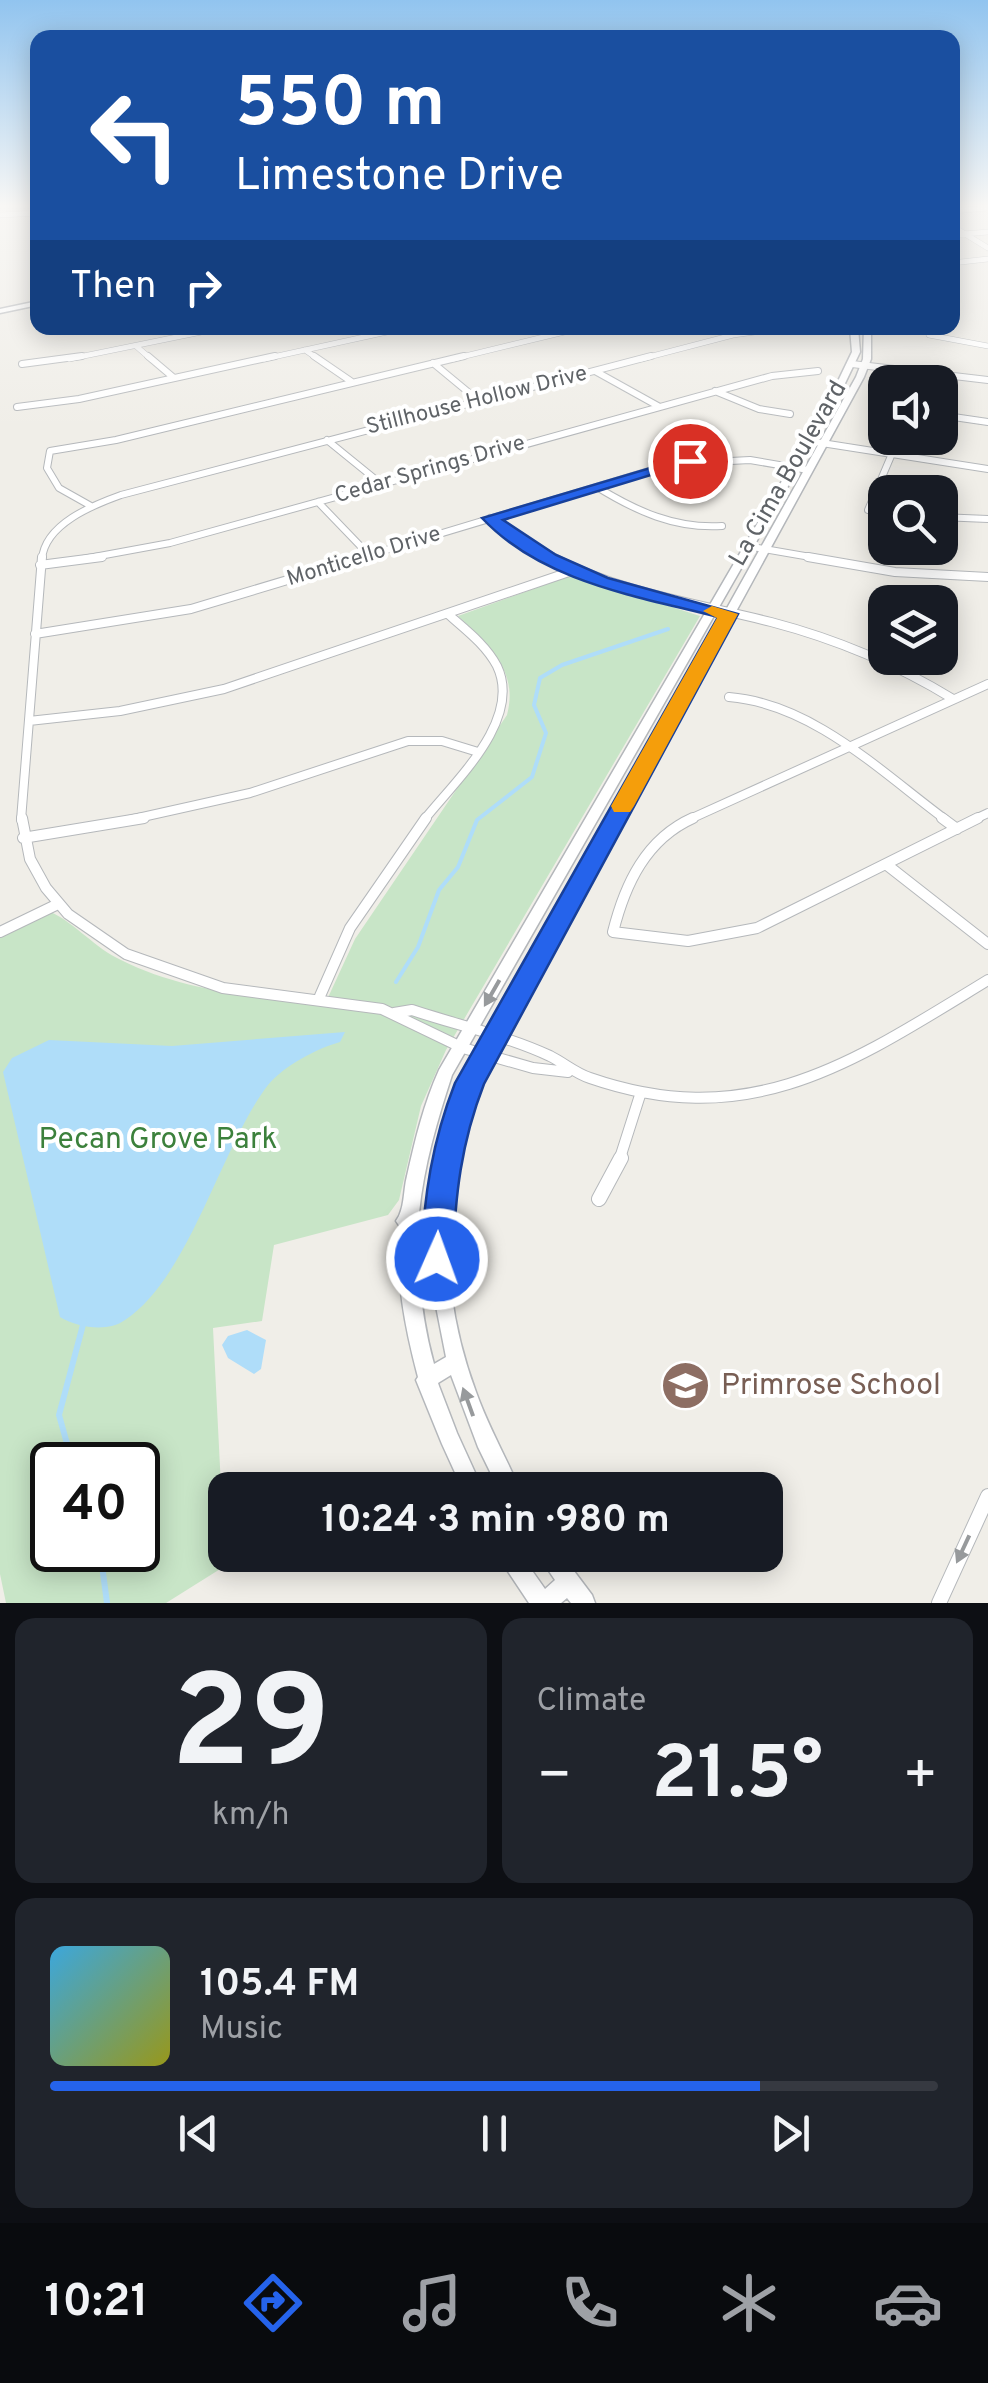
<!DOCTYPE html>
<meta charset="utf-8">
<style>
:root{--surface:#171b24;--page:#20242c;--text:#f1f3f6;--muted:#9ea1a6;--line:#363941;--accent:#2563eb}
body{margin:0;font-family:Overpass,sans-serif;background:var(--page);color:var(--text);height:100vh;display:flex;flex-direction:column;font-size:38px;white-space:nowrap}
*{box-sizing:border-box;margin:0}
p{font-size:32px;color:var(--muted)}
.icon{flex:none;width:55px;height:55px;fill:none;stroke:currentColor;stroke-width:2;stroke-linecap:round;stroke-linejoin:round}
.map{position:relative;height:1603px;overflow:hidden}
.details{display:flex;flex-direction:column;gap:15px;padding:15px;background:#0d0f14;flex:1}
.details>*{flex:none}
.guide{position:absolute;left:30px;top:30px;width:930px;height:305px;border-radius:20px;box-shadow:0 5px 25px #0003;background:#1a4fa0;color:#fff;overflow:hidden}
.fabs{position:absolute;left:868px;top:365px;display:grid;gap:20px}
.fabs a{display:grid;place-items:center;width:90px;height:90px;border-radius:20px;background:var(--surface);box-shadow:0 5px 25px #0003;font-size:50px}
.speed{position:absolute;left:30px;top:1442px;display:flex;gap:20px;font-size:50px;font-weight:700;text-align:center}
.speed>*{display:grid;place-content:center;width:130px;height:130px;border-radius:50%;background:var(--surface);box-shadow:0 5px 25px #0003;line-height:1}
.speed .limit{border:5px solid #111;border-radius:15px;background:#fff;color:#111}
.pin{position:absolute;display:grid;place-items:center;width:85px;height:85px;color:#fff;margin:-42px;border:5px solid #fff;border-radius:50%;box-shadow:0 2px 10px #0007}
.me{position:absolute;width:110px;margin:-55px;rotate:2deg;stroke-linejoin:round;filter:drop-shadow(0 0 8px #0008)}
.turn{display:flex;align-items:center;gap:35px;height:210px;padding:0 40px;font-size:45px}
.turn .icon{width:130px;height:130px;stroke-width:2.5}
.turn b{display:block;font-size:70px;line-height:85px}
.then{display:flex;align-items:center;height:95px;padding:0 40px;background:#0003;gap:20px;font-size:38px}
.big{font-size:75px;font-weight:700;line-height:1.1}
.details .widget{flex:1;display:flex;flex-direction:column;justify-content:center;gap:15px;min-width:0;padding:0 35px;border-radius:20px;background:var(--page)}
.details .dial{align-items:center;gap:0}
.dial b{font-size:130px;line-height:1}
.song{display:flex;align-items:center;gap:30px}
.cover{width:120px;height:120px;border-radius:15px;background:linear-gradient(135deg,hsl(200 70% 55%),hsl(60 70% 35%))}
.played{height:10px;border-radius:5px;background:linear-gradient(90deg,var(--accent) 80%,var(--line) 80%)}
.keys{display:flex;justify-content:space-around;direction:ltr}
.heat{display:flex;justify-content:space-between;align-items:center;font-size:55px;direction:ltr}
.details .tiles{flex:1;display:grid;gap:15px;grid-template-columns:1fr 1fr}
.widget:last-child{grid-column:span 2}
.trip{position:absolute;left:208px;top:1472px;width:575px;height:100px;border-radius:20px;background:var(--surface);box-shadow:0 5px 25px #0003;font-weight:700;line-height:100px;text-align:center}
.tab-bar{display:flex;height:160px;justify-content:space-around;align-items:center;background:#090b0e;color:var(--muted)}
.tab-bar .icon{width:70px;height:70px}
.tab-bar .current{color:var(--accent)}
.tab-bar b{font-size:45px;color:var(--text)}
.map>svg:first-child{display:block}
.green{fill:#c8e5c7;fill-rule:evenodd}
.water{fill:#afddf9}
.lines{fill:none;stroke-linecap:round;stroke-linejoin:round}
.stream-far1{stroke:#afddf9;stroke-width:4}
.stream{stroke:#afddf9;stroke-width:6}
.street-far4-casing{stroke:#b5b8bb;stroke-width:6}
.street-far3-casing{stroke:#b5b8bb;stroke-width:8}
.street-far2-casing{stroke:#b5b8bb;stroke-width:10}
.street-far1-casing{stroke:#b5b8bb;stroke-width:12}
.street-casing{stroke:#b5b8bb;stroke-width:16}
.secondary-casing{stroke:#b4b7bb;stroke-width:3}
.street-far4{stroke:#fff;stroke-width:5}
.street-far3{stroke:#fff;stroke-width:6}
.street-far2{stroke:#fff;stroke-width:8}
.street-far1{stroke:#fff;stroke-width:10}
.street{stroke:#fff;stroke-width:14}
.secondary{fill:#fff;fill-rule:evenodd}
.oneway{fill:#979a9c}
.route{fill:#2563eb;stroke:#184099;stroke-width:2.5}
.slow{fill:#f59e0b}
.labels{text-anchor:middle;dominant-baseline:central;stroke-width:8;stroke-linejoin:round;paint-order:stroke}
.far-street-label{font-size:22px;fill:#5f6367;stroke:#fff}
.street-label{font-size:25px;fill:#5f6367;stroke:#fff}
.near-park-label{font-size:30px;fill:#3c813c;stroke:#fff}
.near-education-label{font-size:30px;fill:#785e54;stroke:#fff;text-anchor:start}
</style>
<div class="map">
<svg width="988" height="1603" viewBox="0 0 988 1603">
<rect width="100%" height="100%" fill="#f0eee8"/>
<path class="green" d="M 572,575 L 700,616 L 446,1050 L 421,1106 L 399,1200 L 388,1215 L 274,1245 L 262,1321 L 213,1328 L 225,1566 L 166,1603 L 6,1603 L 0,1574 L 0,938 L 51,912 C 76,924 95,948 121,960 C 187,993 254,995 325,1004 L 355,939 L 507,715 C 519,670 488,645 458,616 ZM 52,1465 L 138,1465 L 138,1550 L 52,1550 Z"/>
<path class="water" d="M 345,1032 L 340,1042 C 316,1049 285,1065 268,1085 C 221,1146 190,1277 125,1320 C 107,1333 77,1327 60,1317 L 3,1072 L 12,1058 L 49,1040 L 172,1046 Z
M 247,1330 L 266,1340 L 261,1369 L 254,1374 L 228,1358 L 222,1345 L 228,1336 Z"/>
<g class="lines">
<path class="stream-far1" d="M 396,982 L 418,947 L 439,890 L 458,867 L 477,820 L 532,777 L 546,733 L 534,705 L 540,678 L 562,665 L 668,629"/>
<path class="stream" d="M 73,1465 L 59,1415 L 84,1321
M 100,1550 L 107,1603"/>
<defs>
<path id="street-far4" d="M 952,211 L 988,208
M 0,215 L 38,213
M 952,226 L 988,248
M 952,235 L 988,232
M 952,263 L 988,259
M 926,328 L 929,335 L 988,346
M 136,346 L 151,359
M 305,350 L 318,359
M 69,359 L 221,328
M 264,359 L 405,328
M 453,359 L 581,328
M 641,359 L 733,335 L 784,328 L 869,329"/>
<path id="street-far3" d="M 148,356 L 174,378
M 314,356 L 352,382
M 433,363 L 479,401
M 22,364 L 82,356
M 852,364 L 988,380
M 595,371 L 658,406
M 715,391 L 759,409 L 790,414
M 17,407 L 79,399 L 275,356
M 940,415 L 988,422
M 327,440 L 380,483
M 809,441 L 988,469
M 597,487 C 636,511 675,529 722,526
M 318,502 L 369,555
M 91,506 L 59,488 L 47,468 L 50,451 L 116,440 L 464,356
M 885,512 L 868,510 L 891,456
M 940,517 L 988,519
M 490,518 L 557,559
M 747,546 L 822,559
M 42,559 C 45,524 93,505 121,495 L 651,356
M 83,559 L 170,543 L 772,376 L 818,371
M 356,559 L 672,464 L 750,460 L 808,470"/>
<path id="street-far2" d="M 552,557 C 620,593 696,603 771,622 C 836,639 896,664 953,699
M 808,557 L 895,572 L 988,577
M 40,565 L 102,557
M 35,634 L 191,609 L 364,557
M 729,697 C 813,704 881,772 946,820
M 29,721 L 120,711 L 224,689 L 572,571
M 21,820 L 42,557
M 129,820 L 250,793 L 408,741 L 442,741 L 478,752
M 424,820 C 454,782 523,720 497,666 C 486,645 466,630 449,615
M 688,820 L 988,684
M 973,820 L 988,813"/>
<path id="street-far1" d="M 22,818 L 30,859 L 46,888 L 68,914 L 126,954 L 223,988 L 382,1009 L 463,1048 L 533,1068 L 568,1072
M 693,818 C 646,839 625,884 613,932 L 688,941 L 757,928 L 978,818
M 942,818 L 957,829
M 23,838 L 144,818
M 887,865 L 988,944
M 0,932 L 58,904
M 320,996 L 350,928 L 426,818
M 394,1013 L 412,1010 C 457,1025 507,1036 550,1056 C 564,1063 575,1073 590,1078 C 752,1134 855,1061 988,980
M 619,1161 L 641,1092"/>
<path id="street" d="M 599,1199 L 621,1158
M 939,1603 L 988,1496"/>
<path id="secondary" d="M 38,301 L 38,305 L 0,313 L 0,309 Z
M 850,328 L 858,328 L 860,352 L 836,402 L 452,1075 C 437,1121 424,1165 419,1213 L 432,1212 C 436,1167 448,1125 462,1083 L 856,377 L 863,359 L 864,328 L 871,328 L 871,359 L 864,377 L 478,1084 C 467,1118 456,1152 451,1188 C 442,1256 452,1328 476,1392 C 488,1426 506,1457 520,1490 L 499,1490 L 478,1447 L 451,1375 L 438,1383 L 439,1386 L 457,1433 L 483,1490 L 463,1490 L 442,1444 L 416,1380 L 418,1377 C 405,1328 395,1277 400,1227 L 396,1221 C 405,1209 403,1191 407,1176 C 415,1140 424,1103 439,1070 L 828,402 L 852,352 ZM 431,1227 L 433,1291 L 446,1357 L 434,1364 C 422,1321 418,1279 417,1234 L 417,1228 Z
M 497,1555 L 521,1555 L 545,1589 L 555,1580 L 538,1555 L 562,1555 L 592,1595 L 595,1603 L 571,1603 L 567,1598 L 561,1603 L 529,1603 Z"/>
</defs>
<use href="#street-far4" class="street-far4-casing"/>
<use href="#street-far3" class="street-far3-casing"/>
<use href="#street-far2" class="street-far2-casing"/>
<use href="#street-far1" class="street-far1-casing"/>
<use href="#street" class="street-casing"/>
<use href="#secondary" class="secondary-casing"/>
<use href="#street-far4" class="street-far4"/>
<use href="#street-far3" class="street-far3"/>
<use href="#street-far2" class="street-far2"/>
<use href="#street-far1" class="street-far1"/>
<use href="#street" class="street"/>
<use href="#secondary" class="secondary"/>
</g>
<defs><path id="oneway-solid" d="M-6-.8H1V-3.2L6.5 0L1 3.2V.8H-6Z" transform="scale(2.5)"/></defs>
<g class="oneway">
<use href="#oneway-solid" transform="translate(492 993) rotate(120)"/>
<use href="#oneway-solid" transform="translate(468 1402) rotate(-110)"/>
<use href="#oneway-solid" transform="translate(963 1549) rotate(115)"/>
</g>
<linearGradient id="sky" x2="0" y2="1"><stop stop-color="#91c4ef"/><stop offset="0.48" stop-color="#f8f7f5"/><stop offset="1" stop-color="#f8f7f5" stop-opacity="0"/></linearGradient>
<rect width="988" height="428" fill="url(#sky)"/>
<path class="route" d="M 684,458 L 697,461 L 503,520 L 556,555 L 608,578 L 738,614 L 484,1084 C 461,1143 455,1196 453,1259 L 448,1269 L 437,1274 L 426,1269 L 421,1259 C 424,1196 432,1142 455,1083 L 718,617 C 637,596 542,582 482,518 Z"/>
<path class="slow" d="M 712,606 L 738,614 L 634,806 L 630,812 L 614,812 L 611,806 L 717,618 L 703,611 Z"/>
<defs>
<symbol id="school-disc" viewBox="-11 -11 22 22"><circle r="9.5" fill="#8d6e63" stroke="#fff"/><path d="M0-5L7-2L0 1L-7-2ZM-4 1L0 2.5L4 1V4Q0 6-4 4Z" fill="#fff"/></symbol>
</defs>
<g fill-rule="evenodd">
<use href="#school-disc" x="658" y="1358" width="55" height="55"/>
</g>
<g class="labels">
<g class="far-street-label">
<text transform="translate(477 401) rotate(-14)">Stillhouse Hollow Drive</text>
<text transform="translate(430 470) rotate(-16)">Cedar Springs Drive</text>
<text transform="translate(364 557) rotate(-17)">Monticello Drive</text>
</g>
<g class="street-label">
<text transform="translate(789 474) rotate(-60)">La Cima Boulevard</text>
</g>
<g class="near-park-label">
<text x="158" y="1140">Pecan Grove Park</text>
</g>
<g class="near-education-label">
<text x="721" y="1386">Primrose School</text>
</g>
</g>
</svg>
<div class="fabs">
<a><svg class="icon" aria-label="sound" viewBox="0 0 24 24"><path d="M4 9h4l5-4v14l-5-4H4zM17 9q2 3 0 6"/></svg></a>
<a><svg class="icon" aria-label="search" viewBox="0 0 24 24"><circle cx="10" cy="10" r="6"/><path d="M15 15l6 6"/></svg></a>
<a><svg class="icon" aria-label="layers" viewBox="0 0 24 24"><path d="M12 4l9 5-9 5-9-5zM3 14l9 5 9-5"/></svg></a>
</div>
<div class="speed"><div class="limit">40</div></div>
<div class="pin" style="left:690px;top:461px;background:#d93025"><svg class="icon" aria-label="arrive" viewBox="0 0 24 24"><path d="M6 21V4h12l-3 4 3 4H6"/></svg></div>
<svg class="me" style="left:437px;top:1259px" viewBox="-20 -20 40 40"><circle r="17" fill="#2563eb" stroke="#fff" stroke-width="3"/><path d="M0-11L8 9 0 5-8 9z" fill="#fff"/></svg>
<div class="trip">10:24 · 3 min · 980 m</div>
<div class="guide">
<div class="turn"><svg class="icon" aria-label="left" viewBox="0 0 24 24"><path d="M17 20v-9H6M10 6l-5 5 5 5"/></svg><div><b>550 m</b>Limestone Drive</div></div>
<div class="then">Then<svg class="icon" aria-label="right" viewBox="0 0 24 24"><path d="M7 20v-9h11M14 6l5 5-5 5"/></svg></div>
</div>
</div>
<section class="details">
<div class="tiles">
<div class="widget dial"><b>29</b><p>km/h</p></div>
<div class="widget"><p>Climate</p>
<div class="heat"><a>−</a><b class="big">21.5°</b><a>+</a></div>
</div>
<div class="widget">
<div class="song"><i class="cover"></i><div><b>105.4 FM</b><p>Music</p></div></div>
<div class="played"></div>
<div class="keys"><svg class="icon" aria-label="previous" viewBox="0 0 24 24"><path d="M18 5L8 12l10 7zM5 5v14"/></svg><svg class="icon" aria-label="pause" viewBox="0 0 24 24"><path d="M8 5v14M16 5v14"/></svg><svg class="icon" aria-label="next" viewBox="0 0 24 24"><path d="M6 5l10 7-10 7zM19 5v14"/></svg></div>
</div>
</div>
</section>
<nav class="tab-bar">
<b>10:21</b>
<svg class="icon current" aria-label="directions" viewBox="0 0 24 24"><path d="M12 3l9 9-9 9-9-9zM9 14v-3h6M13 9l2 2-2 2"/></svg>
<svg class="icon" aria-label="music" viewBox="0 0 24 24"><path d="M9 18V5l10-2v13"/><circle cx="6" cy="18" r="3"/><circle cx="16" cy="16" r="3"/></svg>
<svg class="icon" aria-label="phone" viewBox="0 0 24 24"><path d="M5 4h4l2 5-3 2q2 4 5 5l2-3 5 2v4C11 20 4 13 5 4z"/></svg>
<svg class="icon" aria-label="climate" viewBox="0 0 24 24"><path d="M12 3v18M4 7l16 10M4 17L20 7"/></svg>
<svg class="icon" aria-label="car" viewBox="0 0 24 24"><path d="M5 17H2v-5l4-1 3-4h7l3 4 3 1v5h-3M9 17h6M6 11h13"/><circle cx="7" cy="17" r="2"/><circle cx="17" cy="17" r="2"/></svg>
</nav>
